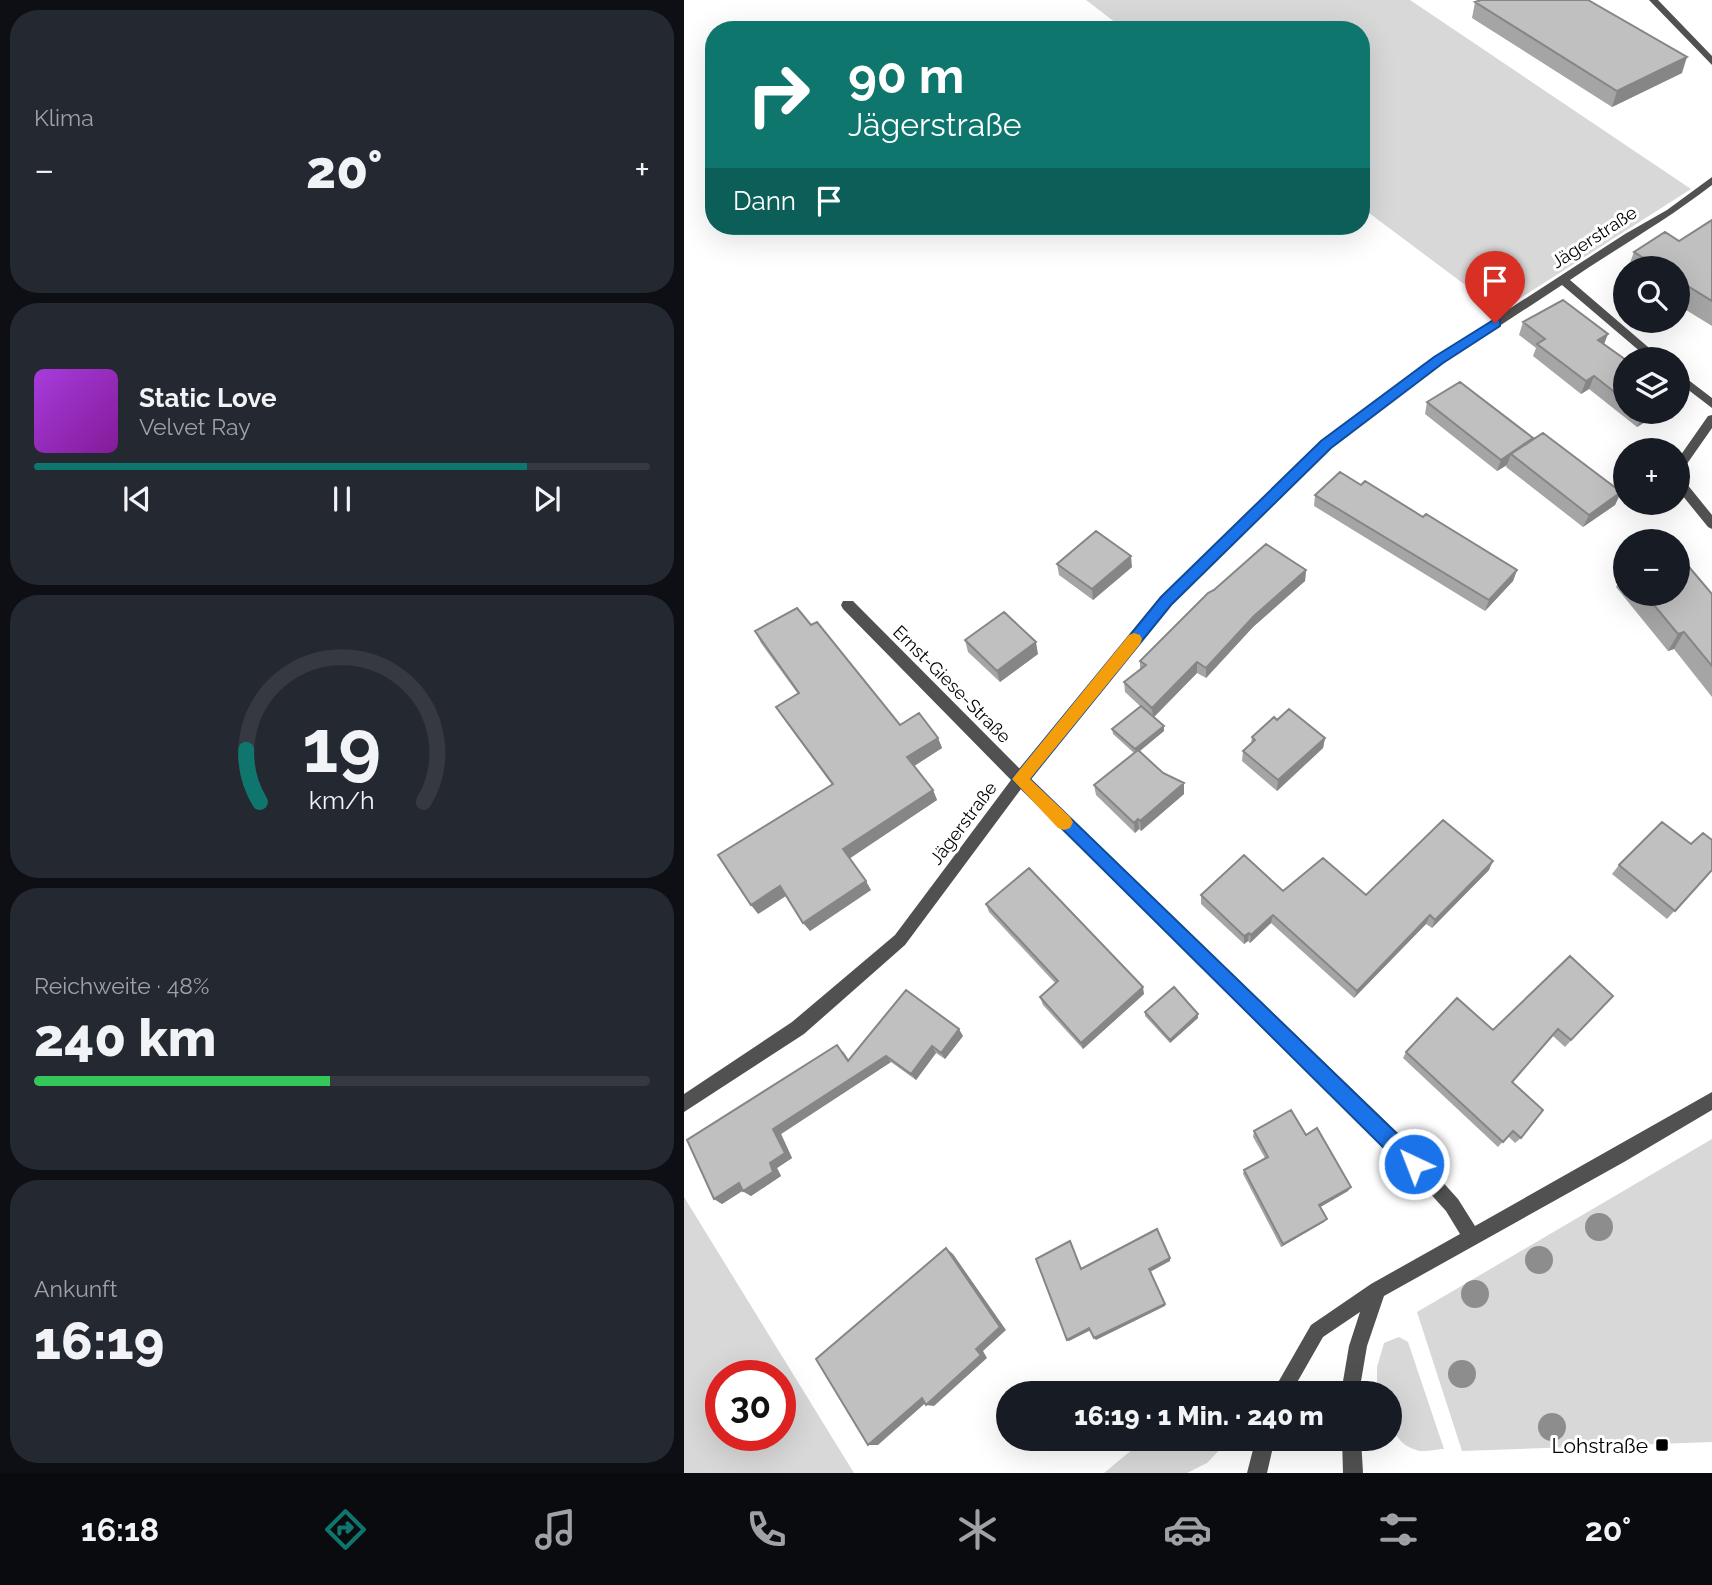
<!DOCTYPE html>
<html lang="de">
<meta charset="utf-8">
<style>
:root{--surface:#171b24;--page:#242831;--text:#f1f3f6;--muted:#9ea1a6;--line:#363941;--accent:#0f766e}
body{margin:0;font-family:Raleway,sans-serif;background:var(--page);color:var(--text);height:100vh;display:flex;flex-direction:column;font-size:26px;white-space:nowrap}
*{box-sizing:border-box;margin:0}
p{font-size:23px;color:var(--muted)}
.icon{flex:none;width:38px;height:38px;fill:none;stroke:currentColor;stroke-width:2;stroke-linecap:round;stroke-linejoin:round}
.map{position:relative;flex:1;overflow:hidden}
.drawer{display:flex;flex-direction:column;gap:10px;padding:10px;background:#0d0f14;width:684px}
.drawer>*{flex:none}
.banner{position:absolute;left:21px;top:21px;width:665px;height:214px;border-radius:28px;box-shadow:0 7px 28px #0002;background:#0f766e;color:#fff;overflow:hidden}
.tools{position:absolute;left:929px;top:256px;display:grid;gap:14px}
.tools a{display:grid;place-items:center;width:77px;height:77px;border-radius:50%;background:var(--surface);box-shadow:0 7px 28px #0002;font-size:35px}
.speed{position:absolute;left:21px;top:1360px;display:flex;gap:14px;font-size:35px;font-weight:700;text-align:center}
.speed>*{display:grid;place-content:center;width:91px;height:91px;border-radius:50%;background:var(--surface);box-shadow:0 7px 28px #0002;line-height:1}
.speed .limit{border:10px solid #d22;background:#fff;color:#111}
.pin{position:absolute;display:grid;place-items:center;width:60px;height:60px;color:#fff;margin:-72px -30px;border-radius:50% 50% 50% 0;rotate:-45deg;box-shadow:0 0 7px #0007}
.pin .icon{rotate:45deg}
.me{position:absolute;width:77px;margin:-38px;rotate:317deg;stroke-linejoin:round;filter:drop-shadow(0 0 5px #0008)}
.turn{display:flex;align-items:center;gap:24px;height:147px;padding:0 28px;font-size:32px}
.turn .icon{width:91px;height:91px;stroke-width:2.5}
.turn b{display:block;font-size:49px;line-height:60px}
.then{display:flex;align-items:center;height:66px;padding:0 28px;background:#0003;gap:14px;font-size:26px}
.big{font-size:52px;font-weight:800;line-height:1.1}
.drawer .tile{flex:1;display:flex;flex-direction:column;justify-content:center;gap:10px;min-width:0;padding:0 24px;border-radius:28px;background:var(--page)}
.drawer .dial{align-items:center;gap:0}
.dial svg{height:182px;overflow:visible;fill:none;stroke:var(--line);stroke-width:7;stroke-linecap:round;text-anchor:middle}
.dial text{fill:var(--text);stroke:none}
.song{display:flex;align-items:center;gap:21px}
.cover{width:84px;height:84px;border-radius:10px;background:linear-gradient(135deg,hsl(280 70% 55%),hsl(290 70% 35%))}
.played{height:7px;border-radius:4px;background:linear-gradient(90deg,var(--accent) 80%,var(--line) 80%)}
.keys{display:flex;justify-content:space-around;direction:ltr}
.heat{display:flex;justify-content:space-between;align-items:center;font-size:38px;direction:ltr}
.charge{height:10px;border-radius:5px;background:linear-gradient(90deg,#34c759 48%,var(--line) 0)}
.trip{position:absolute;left:312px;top:1381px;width:406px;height:70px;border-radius:35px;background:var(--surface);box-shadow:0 7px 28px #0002;font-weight:800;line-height:70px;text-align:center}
.tabs{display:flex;height:112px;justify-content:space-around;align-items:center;background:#090b0e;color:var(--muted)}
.tabs .icon{width:49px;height:49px}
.tabs .active{color:var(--accent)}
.tabs b{font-size:32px;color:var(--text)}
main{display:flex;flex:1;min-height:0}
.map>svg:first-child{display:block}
.green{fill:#d8d8d8;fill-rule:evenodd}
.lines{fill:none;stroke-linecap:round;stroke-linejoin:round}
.street{fill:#515151;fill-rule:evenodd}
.tree{fill:#8d8d8d}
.wall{fill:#a5a5a5}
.shaded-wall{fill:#868686}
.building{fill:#c0c0c0;stroke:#868686;stroke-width:2}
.route{fill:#1a73e8;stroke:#114b97;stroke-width:2}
.slow{fill:#f59e0b}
.poi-dot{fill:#000;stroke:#fff;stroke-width:2.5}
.labels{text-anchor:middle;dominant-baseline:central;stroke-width:6;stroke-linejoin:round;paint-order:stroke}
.street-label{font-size:18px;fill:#000;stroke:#fff}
.near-poi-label{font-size:21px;fill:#000;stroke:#fff;text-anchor:end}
</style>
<main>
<section class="drawer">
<div class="tile"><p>Klima</p>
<div class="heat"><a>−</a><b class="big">20°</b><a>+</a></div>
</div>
<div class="tile">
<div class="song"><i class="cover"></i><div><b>Static Love</b><p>Velvet Ray</p></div></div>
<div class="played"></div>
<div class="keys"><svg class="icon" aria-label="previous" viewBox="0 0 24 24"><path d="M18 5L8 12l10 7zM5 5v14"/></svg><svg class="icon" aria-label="pause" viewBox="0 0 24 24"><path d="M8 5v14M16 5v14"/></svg><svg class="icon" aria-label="next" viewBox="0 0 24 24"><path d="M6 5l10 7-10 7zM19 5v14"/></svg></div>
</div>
<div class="tile dial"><svg viewBox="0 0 100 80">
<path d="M14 69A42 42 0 1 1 86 69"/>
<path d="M14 69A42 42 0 0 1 8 46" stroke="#0f766e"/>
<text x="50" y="56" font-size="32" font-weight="700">19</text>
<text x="50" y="72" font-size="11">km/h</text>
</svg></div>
<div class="tile"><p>Reichweite · 48%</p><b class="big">240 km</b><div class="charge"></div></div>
<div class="tile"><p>Ankunft</p><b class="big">16:19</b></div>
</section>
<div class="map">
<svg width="1028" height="1473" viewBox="0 0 1028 1473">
<rect width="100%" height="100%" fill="#fff"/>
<path class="green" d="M 402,0 L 726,0 L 1007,189 L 816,311 L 677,207 L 677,30 L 441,30 Z
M 1028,1139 L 1028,1442 L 778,1451 L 733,1312 Z
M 0,1197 L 170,1473 L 0,1473 ZM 37,1376 L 96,1376 L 96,1435 L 37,1435 Z
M 715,1337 L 724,1342 L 760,1449 C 752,1449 739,1453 732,1450 C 706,1442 705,1415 705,1393 L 693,1393 L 693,1367 L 700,1343 Z
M 461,1439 L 461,1438 L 546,1439 L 523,1463 L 503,1473 L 420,1473 Z"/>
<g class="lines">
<path class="street" d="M 965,0 L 974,0 L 1028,56 L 1028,65 Z
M 1028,177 L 1028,185 C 983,220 933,248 886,280 L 978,359 L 965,359 L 878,285 L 759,363 L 646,448 L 487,605 L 345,778 L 718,1137 L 774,1199 L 791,1226 L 1028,1092 L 1028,1110 L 940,1162 L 700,1296 L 683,1346 L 675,1393 L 657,1393 L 665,1346 L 676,1312 L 639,1337 L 607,1393 L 588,1393 L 627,1325 L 687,1284 L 776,1234 L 762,1211 L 706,1149 L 337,789 L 221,945 L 120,1034 L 0,1112 L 0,1094 L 108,1022 L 211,935 L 327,780 L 159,609 L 157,605 L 159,601 L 169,601 L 336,769 L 477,597 L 638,442 L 751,357 L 941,234 L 983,210 Z
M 994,372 L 1028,398 L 1028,408 L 994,382 Z
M 1028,415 L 1028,428 L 998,471 L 994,472 L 994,459 L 1024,416 Z
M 994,476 L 998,478 L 1028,515 L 1028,529 L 1024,527 L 994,490 Z
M 572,1438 L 591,1438 L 583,1473 L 563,1473 Z
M 658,1438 L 677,1438 L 679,1473 L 659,1473 Z"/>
</g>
<g class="tree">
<circle cx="915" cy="1227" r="14"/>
<circle cx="855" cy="1260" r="14"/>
<circle cx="791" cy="1294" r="14"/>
<circle cx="778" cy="1374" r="14"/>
<circle cx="868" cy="1427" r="14"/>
</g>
<path class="wall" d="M 791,2 L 998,73 L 928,107 L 788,18 Z
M 1028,220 L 1028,326 L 994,305 L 994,268 L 944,268 L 950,252 L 995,241 Z
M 839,322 L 920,345 L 942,360 L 942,411 L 979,411 L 953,427 L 905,389 L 897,394 L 849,356 L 852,348 L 835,335 Z
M 743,402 L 849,438 L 937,492 L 931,505 L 899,527 L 822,467 L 823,465 L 813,471 L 741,414 Z
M 677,485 L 739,517 L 833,570 L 829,581 L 801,611 L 630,506 L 631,495 Z
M 373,564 L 448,567 L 409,600 L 375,575 Z
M 941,569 L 942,593 L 1028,594 L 1028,697 L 990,649 L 984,651 L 932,587 Z
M 622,570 L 621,581 L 569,627 L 522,678 L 513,673 L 470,717 L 480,731 L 456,751 L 500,794 L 457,831 L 455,829 L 451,833 L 412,795 L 410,785 L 450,753 L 429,734 L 428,729 L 456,706 L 441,692 L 440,682 L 456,670 L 456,661 Z
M 127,625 L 216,725 L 254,738 L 258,748 L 230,766 L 249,790 L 253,800 L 165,858 L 187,890 L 126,931 L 102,896 L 74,914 L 148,785 L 99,718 L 92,707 L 114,694 L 77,643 L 71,631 Z
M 281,640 L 354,654 L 316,682 L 284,652 Z
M 593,720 L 641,738 L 639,748 L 593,791 L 558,761 L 559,751 L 567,743 L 568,737 Z
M 1007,844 L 1028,870 L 983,919 L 928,874 L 935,865 Z
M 805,870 L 748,928 L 742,924 L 670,998 L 587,923 L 566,943 L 564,941 L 560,944 L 517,904 L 517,895 L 599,891 L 682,895 Z
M 302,904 L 460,994 L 399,1049 L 359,1005 L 356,997 L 372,984 L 305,912 Z
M 929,996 L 881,1047 L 869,1036 L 828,1082 L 837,1138 L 831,1143 L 824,1136 L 814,1147 L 719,1058 L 722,1052 L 809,1030 Z
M 461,1012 L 514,1018 L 486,1043 L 461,1016 Z
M 279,1036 L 261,1059 L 252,1053 L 232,1080 L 207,1062 L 97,1134 L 108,1158 L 93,1168 L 97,1176 L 67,1196 L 58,1191 L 38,1204 L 30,1199 L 159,1051 L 165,1060 Z
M 570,1131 L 622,1135 L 664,1191 L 636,1207 L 640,1222 L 597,1247 L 559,1174 L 560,1170 L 581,1158 L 569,1137 Z"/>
<path class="shaded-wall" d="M 1003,57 L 998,73 L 928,107 L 933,91 Z
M 924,334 L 919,347 L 914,340 Z
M 910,376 L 905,389 L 897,394 L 902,381 Z
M 964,411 L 979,411 L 953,427 L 959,414 Z
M 849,438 L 827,454 L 823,465 L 813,471 L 817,460 Z
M 937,492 L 931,505 L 899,527 L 905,515 Z
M 447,556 L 448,567 L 409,600 L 408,589 Z
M 622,570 L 621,581 L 569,627 L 522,678 L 522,668 L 570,616 Z
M 833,570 L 829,581 L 801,611 L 805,600 Z
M 1000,632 L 990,649 L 984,651 L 994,634 Z
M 352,642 L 354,654 L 316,682 L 313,671 Z
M 513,662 L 513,673 L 469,718 L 468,708 Z
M 480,726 L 480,731 L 452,754 L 451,749 Z
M 254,738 L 258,748 L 227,768 L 223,757 Z
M 641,738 L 639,748 L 593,791 L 594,780 Z
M 500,783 L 500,794 L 457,831 L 456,821 Z
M 249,790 L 253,800 L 165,859 L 159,849 Z
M 454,819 L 455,829 L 451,833 L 450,823 Z
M 809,861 L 805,870 L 748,928 L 751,920 Z
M 182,881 L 187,890 L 126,931 L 119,923 Z
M 96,886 L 103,895 L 74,914 L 67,905 Z
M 589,915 L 587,923 L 566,943 L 567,935 Z
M 746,915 L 742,924 L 670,998 L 673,991 Z
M 565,933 L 564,941 L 560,944 L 560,936 Z
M 459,987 L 460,994 L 399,1049 L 397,1043 Z
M 514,1014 L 514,1018 L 486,1043 L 486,1040 Z
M 275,1029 L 279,1036 L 261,1059 L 257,1053 Z
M 248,1046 L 252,1053 L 232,1080 L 227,1074 Z
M 202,1056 L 207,1062 L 97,1134 L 108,1158 L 93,1168 L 97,1176 L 67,1196 L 59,1191 L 86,1163 L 89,1129 Z
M 55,1183 L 63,1188 L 38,1204 L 30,1199 Z
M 667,1187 L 664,1191 L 633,1209 L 635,1205 Z
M 643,1219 L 640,1222 L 597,1247 L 599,1244 Z
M 262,1248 L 269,1254 L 322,1330 L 299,1351 L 303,1358 L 250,1406 L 242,1405 L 292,1349 Z
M 486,1258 L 486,1261 L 466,1272 L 465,1269 Z
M 481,1304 L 481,1306 L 412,1340 L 410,1338 Z
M 405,1328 L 407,1330 L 385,1341 L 383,1340 Z
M 238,1398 L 246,1399 L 194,1445 L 184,1445 Z"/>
<path class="building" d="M 797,0 L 904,0 L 1003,57 L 933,91 L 791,2 Z
M 1028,220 L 1028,301 L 994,280 L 994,268 L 975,268 L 950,252 L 981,232 L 995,241 Z
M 879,300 L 924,334 L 914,340 L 942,360 L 942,401 L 910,376 L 902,381 L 853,344 L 861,339 L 839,322 Z
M 776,382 L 849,438 L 817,460 L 743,402 Z
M 859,433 L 937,492 L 905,515 L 827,454 Z
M 656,472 L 677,485 L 681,481 L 739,517 L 742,514 L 833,570 L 805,600 L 631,495 Z
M 412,531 L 447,556 L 408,589 L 373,564 Z
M 582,544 L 622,570 L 570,616 L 522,668 L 513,662 L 468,708 L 440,682 L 462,665 L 456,661 L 524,593 L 530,590 Z
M 994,554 L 1028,594 L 1028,666 L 1000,632 L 994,634 L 960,593 L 994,593 Z
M 113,608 L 127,625 L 133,622 L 216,725 L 235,713 L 254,738 L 223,757 L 249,790 L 159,849 L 182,881 L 119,923 L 96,886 L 67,905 L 34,855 L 149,784 L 92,707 L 115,693 L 71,631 Z
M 320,612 L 352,642 L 313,671 L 281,640 Z
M 457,706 L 480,726 L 451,749 L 428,729 Z
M 605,709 L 641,738 L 594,780 L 559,751 L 571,740 L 568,737 L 590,717 L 593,720 Z
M 454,750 L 479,773 L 500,783 L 456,821 L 454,819 L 450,823 L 410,785 Z
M 759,820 L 809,861 L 751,920 L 746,915 L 673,991 L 589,915 L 567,935 L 565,933 L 560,936 L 517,895 L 560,855 L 599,891 L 639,858 L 682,895 Z
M 978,822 L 1007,844 L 1019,833 L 1028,840 L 1028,870 L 991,911 L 935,865 Z
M 345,868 L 459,987 L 397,1043 L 356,997 L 374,981 L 302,904 Z
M 886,956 L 929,996 L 887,1040 L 874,1029 L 828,1082 L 859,1110 L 837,1138 L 829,1131 L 819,1142 L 722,1052 L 773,998 L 809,1030 Z
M 490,987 L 514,1014 L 486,1040 L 461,1012 Z
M 222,990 L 275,1029 L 257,1053 L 248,1046 L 227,1074 L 202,1056 L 89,1129 L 101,1153 L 86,1163 L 89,1172 L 59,1191 L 55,1183 L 30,1199 L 3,1140 L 153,1045 L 164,1061 Z
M 607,1110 L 622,1135 L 633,1128 L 667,1187 L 635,1205 L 643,1219 L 599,1244 L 560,1170 L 584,1157 L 570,1131 Z
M 473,1229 L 486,1258 L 465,1269 L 481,1304 L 410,1338 L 405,1328 L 383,1340 L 352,1259 L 386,1241 L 397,1269 Z
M 262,1248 L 316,1327 L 292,1349 L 297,1355 L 242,1405 L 238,1398 L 184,1445 L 132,1359 Z"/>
<path class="route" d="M 811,319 L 816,320 L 816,326 L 759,363 L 647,448 L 487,605 L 346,779 L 737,1157 L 740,1164 L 737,1171 L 730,1174 L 723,1171 L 328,779 L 477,597 L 637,441 L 750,357 Z"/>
<path class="slow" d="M 450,633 L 456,635 L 458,639 L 456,644 L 346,779 L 386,817 L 389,822 L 386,828 L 380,830 L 374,828 L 328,779 L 445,635 Z"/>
<rect class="poi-dot" x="971" y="1438" width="14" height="14" rx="3.5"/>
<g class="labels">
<g class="street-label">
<text transform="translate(910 237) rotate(-33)">Jägerstraße</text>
<text transform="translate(268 684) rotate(45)">Ernst-Giese-Straße</text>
<text transform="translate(279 823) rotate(-53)">Jägerstraße</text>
</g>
<g class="near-poi-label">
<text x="964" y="1445">Lohstraße</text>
</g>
</g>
</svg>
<div class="tools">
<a><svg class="icon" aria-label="search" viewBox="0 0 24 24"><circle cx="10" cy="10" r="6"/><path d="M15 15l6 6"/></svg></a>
<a><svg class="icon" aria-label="layers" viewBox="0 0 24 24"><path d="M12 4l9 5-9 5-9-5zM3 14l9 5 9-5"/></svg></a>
<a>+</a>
<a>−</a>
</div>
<div class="speed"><div class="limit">30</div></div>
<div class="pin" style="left:811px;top:323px;background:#d93025"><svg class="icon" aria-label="arrive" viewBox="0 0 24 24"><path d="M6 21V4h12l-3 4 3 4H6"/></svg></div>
<svg class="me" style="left:730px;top:1164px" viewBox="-20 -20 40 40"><circle r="17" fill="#1a73e8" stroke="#fff" stroke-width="3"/><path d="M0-11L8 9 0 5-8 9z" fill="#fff"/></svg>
<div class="trip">16:19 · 1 Min. · 240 m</div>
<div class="banner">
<div class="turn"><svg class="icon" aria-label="right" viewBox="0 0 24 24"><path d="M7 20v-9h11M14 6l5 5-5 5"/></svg><div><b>90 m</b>Jägerstraße</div></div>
<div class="then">Dann<svg class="icon" aria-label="arrive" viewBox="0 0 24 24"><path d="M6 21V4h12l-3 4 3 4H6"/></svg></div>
</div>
</div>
</main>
<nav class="tabs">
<b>16:18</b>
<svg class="icon active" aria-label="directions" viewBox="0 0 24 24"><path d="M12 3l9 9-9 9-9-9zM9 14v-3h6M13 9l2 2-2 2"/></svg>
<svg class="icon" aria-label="music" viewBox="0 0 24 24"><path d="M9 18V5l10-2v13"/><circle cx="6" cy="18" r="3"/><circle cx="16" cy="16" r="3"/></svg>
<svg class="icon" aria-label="phone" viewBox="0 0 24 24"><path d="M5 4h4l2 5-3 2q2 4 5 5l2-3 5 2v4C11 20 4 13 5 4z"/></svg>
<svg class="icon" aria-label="climate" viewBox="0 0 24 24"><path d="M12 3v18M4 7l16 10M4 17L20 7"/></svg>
<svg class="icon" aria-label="car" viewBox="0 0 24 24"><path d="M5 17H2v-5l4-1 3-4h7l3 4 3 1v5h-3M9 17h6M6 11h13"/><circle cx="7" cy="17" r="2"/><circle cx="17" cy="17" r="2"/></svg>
<svg class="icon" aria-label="filters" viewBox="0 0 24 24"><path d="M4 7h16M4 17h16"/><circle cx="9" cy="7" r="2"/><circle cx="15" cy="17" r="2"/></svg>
<b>20°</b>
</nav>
